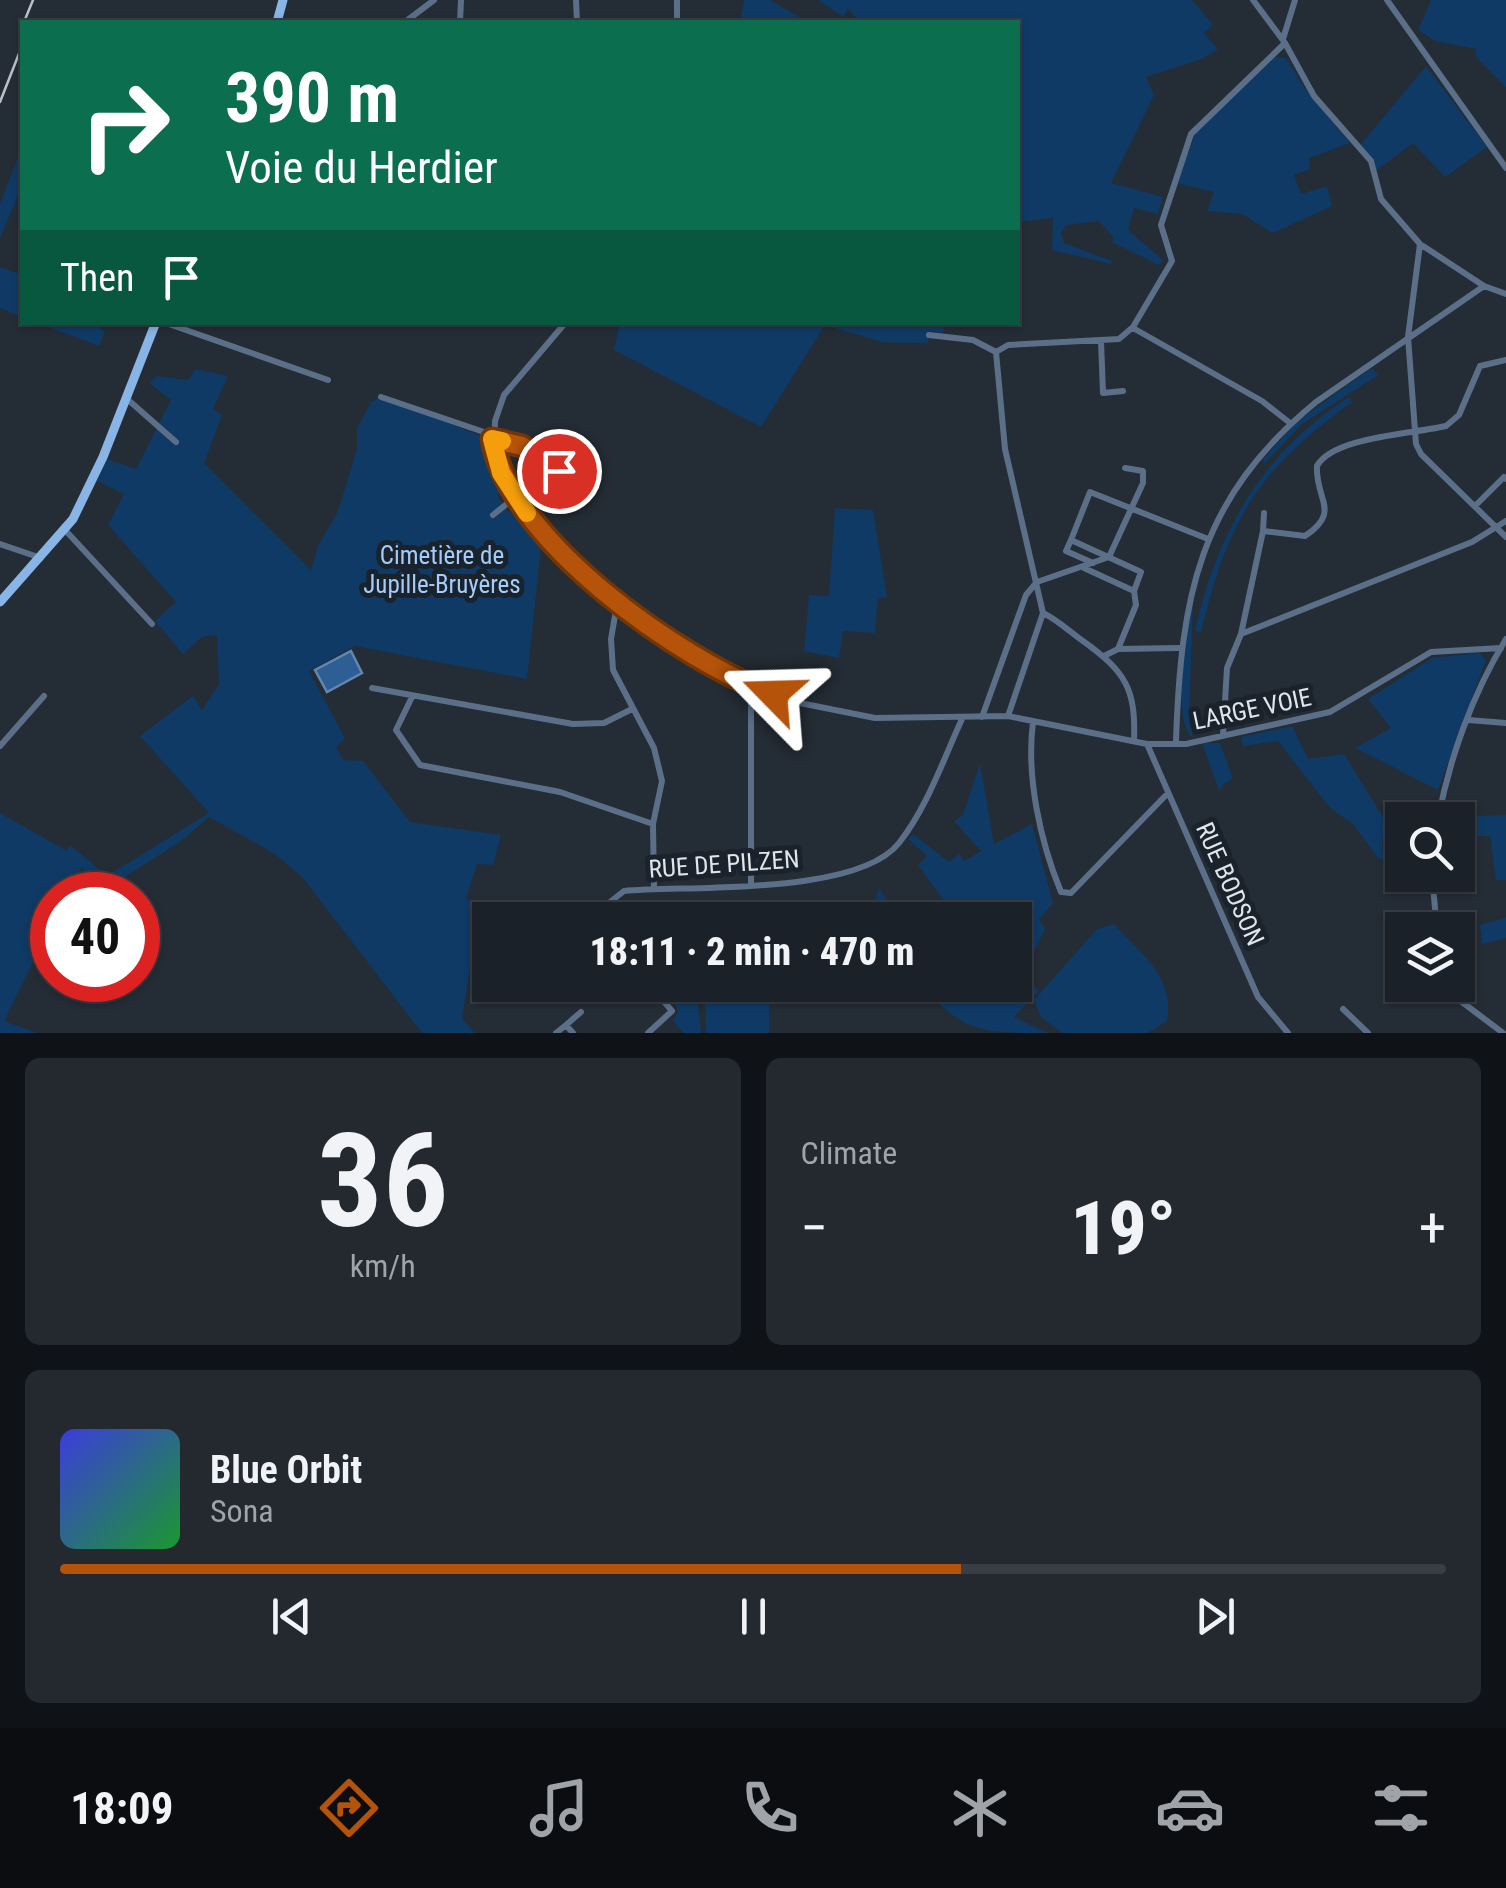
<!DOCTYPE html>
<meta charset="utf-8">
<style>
:root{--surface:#1b2128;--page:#242930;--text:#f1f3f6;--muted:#a0a3a8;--line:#393e45;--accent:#b45309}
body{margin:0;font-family:"Roboto Condensed",sans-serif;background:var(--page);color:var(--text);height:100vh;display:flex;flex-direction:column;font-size:38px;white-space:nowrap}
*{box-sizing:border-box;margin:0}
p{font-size:32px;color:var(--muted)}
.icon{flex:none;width:55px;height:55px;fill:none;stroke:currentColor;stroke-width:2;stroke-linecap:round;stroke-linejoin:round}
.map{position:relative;height:1033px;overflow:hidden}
.side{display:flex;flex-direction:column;gap:25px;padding:25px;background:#0f1216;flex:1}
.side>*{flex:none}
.banner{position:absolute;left:20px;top:20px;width:1000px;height:305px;border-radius:0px;box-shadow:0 2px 8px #0004,0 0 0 2px var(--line);background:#0b6e4f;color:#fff;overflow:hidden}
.fabs{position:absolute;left:1385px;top:802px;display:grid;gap:20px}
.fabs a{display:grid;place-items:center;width:90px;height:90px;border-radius:0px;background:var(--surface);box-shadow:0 2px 8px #0004,0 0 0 2px var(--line);font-size:50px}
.speed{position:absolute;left:30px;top:872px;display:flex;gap:20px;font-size:50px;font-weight:700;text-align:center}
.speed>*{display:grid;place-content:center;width:130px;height:130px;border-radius:50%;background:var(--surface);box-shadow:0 2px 8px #0004,0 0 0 2px var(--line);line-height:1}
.speed .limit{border:15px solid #d22;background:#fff;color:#111}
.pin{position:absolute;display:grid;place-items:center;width:85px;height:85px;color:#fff;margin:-42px;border:5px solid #fff;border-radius:50%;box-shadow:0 2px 10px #0007}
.me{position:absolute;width:110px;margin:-55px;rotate:292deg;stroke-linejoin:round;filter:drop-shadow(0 0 8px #0008)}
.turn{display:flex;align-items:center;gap:35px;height:210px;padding:0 40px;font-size:45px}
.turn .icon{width:130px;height:130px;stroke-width:2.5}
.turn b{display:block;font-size:70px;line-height:85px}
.then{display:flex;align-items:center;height:95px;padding:0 40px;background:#0003;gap:20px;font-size:38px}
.big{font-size:75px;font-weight:800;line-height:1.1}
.side .card{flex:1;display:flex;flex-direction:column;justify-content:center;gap:15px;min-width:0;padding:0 35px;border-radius:15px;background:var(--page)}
.side .dial{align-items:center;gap:0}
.dial b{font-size:130px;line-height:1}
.song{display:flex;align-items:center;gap:30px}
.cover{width:120px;height:120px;border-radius:15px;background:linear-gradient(135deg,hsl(240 70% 55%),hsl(130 70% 35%))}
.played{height:10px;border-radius:5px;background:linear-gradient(90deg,var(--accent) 65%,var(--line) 65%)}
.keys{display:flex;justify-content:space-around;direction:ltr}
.heat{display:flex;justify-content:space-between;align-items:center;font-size:55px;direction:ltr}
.side .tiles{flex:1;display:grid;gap:25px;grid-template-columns:1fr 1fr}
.card:last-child{grid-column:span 2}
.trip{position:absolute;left:472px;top:902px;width:560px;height:100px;border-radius:0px;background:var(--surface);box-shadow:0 2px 8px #0004,0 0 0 2px var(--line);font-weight:800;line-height:100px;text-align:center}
.menu{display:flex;height:160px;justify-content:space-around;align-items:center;background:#0b0d10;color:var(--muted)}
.menu .icon{width:70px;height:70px}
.menu .on{color:var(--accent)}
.menu b{font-size:45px;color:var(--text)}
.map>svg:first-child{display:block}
.green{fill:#0f3a65}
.water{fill:#2d5f94;stroke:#6387ae;stroke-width:2.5}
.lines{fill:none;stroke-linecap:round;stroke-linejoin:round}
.minor{stroke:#5b7088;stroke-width:6}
.major{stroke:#88b4e6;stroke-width:9}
.rail{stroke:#bbc0c7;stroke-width:2.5}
.route-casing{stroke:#753606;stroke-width:25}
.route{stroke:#b45309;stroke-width:18}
.slow{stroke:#f59e0b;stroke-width:18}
.labels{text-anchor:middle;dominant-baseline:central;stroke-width:10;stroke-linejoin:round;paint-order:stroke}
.park-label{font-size:25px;fill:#a3ccfa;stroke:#1a222b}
.street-label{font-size:25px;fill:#e0e5eb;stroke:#1a222b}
</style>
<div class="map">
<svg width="1506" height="1033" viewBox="0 0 1506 1033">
<rect width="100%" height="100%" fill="#242c35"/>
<path class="green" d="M 744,0 L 770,0 L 808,22 L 740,22 Z
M 818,0 L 1192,0 L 1213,25 L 1204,33 L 1218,49 L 1202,59 L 1146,77 L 1154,95 L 1111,183 L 1163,197 L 1158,214 L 1134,208 L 1128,230 L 1163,260 L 1159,265 L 1112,242 L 1113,237 L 1099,221 L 1066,225 L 1061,233 L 1064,243 L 1112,261 L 1111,264 L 1052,250 L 1053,218 L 1018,222 L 1018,22 L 859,22 L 848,8 L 844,17 Z
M 1431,0 L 1506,0 L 1506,87 L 1476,57 L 1476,49 L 1435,41 L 1418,30 Z
M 1274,57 L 1286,58 L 1305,89 L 1350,143 L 1309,158 L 1310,169 L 1294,175 L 1301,194 L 1327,186 L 1332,206 L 1273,233 L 1242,214 L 1207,211 L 1214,192 L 1176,183 L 1199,125 Z
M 1426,66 L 1487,147 L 1445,177 L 1413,143 L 1377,170 L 1361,144 Z
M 22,147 L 22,186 L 0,238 L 0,204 Z
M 0,267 L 22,275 L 22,317 L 0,308 Z
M 38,323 L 91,323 L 105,331 L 99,346 Z
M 620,323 L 945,323 L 943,333 L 930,331 L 928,343 L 882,342 L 825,325 L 761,427 L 614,350 Z
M 1372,368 L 1378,375 L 1302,424 L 1264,464 L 1263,459 L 1296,422 Z
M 196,369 L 228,376 L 213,409 L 222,415 L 204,463 L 311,570 L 318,546 L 338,511 L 357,449 L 357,429 L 371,402 L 381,397 L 484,437 L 501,486 L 498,497 L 510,513 L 521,516 L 542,537 L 527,679 L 355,646 L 309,671 L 345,738 L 336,747 L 343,760 L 363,761 L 410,822 L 501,835 L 493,865 L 477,864 L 466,898 L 491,920 L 490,931 L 474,943 L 462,1019 L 475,1033 L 422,1033 L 303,878 L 275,854 L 209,817 L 181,841 L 109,887 L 114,895 L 101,895 L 82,867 L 67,895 L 52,895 L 52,924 L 4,1021 L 38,1033 L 0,1033 L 0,813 L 67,851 L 70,845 L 107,876 L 209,813 L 140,736 L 193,696 L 202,710 L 219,684 L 217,635 L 202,637 L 183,654 L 155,621 L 176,602 L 108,525 L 124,494 L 97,481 L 107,459 L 136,469 L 171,400 L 149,383 L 157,376 L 188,380 Z
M 1349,397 L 1352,402 C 1257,471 1229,518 1201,632 L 1195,631 C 1217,531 1262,453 1349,397 Z
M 835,508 L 873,510 L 887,597 L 878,599 L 875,633 L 843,631 L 839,658 L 804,651 L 809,595 L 829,596 Z
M 1193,599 L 1189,721 L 1193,738 C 1170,720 1188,627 1193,599 Z
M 1480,653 L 1486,660 L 1438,790 L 1355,748 L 1391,728 L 1368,699 L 1432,658 Z
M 1292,726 L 1308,759 L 1344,754 L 1384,819 L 1382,850 L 1402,854 L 1402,862 L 1379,859 L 1354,825 L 1330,808 L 1278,741 L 1243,746 L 1241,737 Z
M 1202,743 L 1220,743 L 1233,779 L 1222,785 L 1220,793 Z
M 980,763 L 994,844 L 1032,824 L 1053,903 L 1039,919 L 1045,929 L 1027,965 L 1034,971 L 1027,974 L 1018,963 L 1024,944 L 1015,953 L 1015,920 L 923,920 L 948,906 L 918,865 L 927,856 L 908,839 L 913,834 L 949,862 L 959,854 L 964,861 L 981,851 L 954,821 L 963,815 Z
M 1506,815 L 1506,880 L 1496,880 L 1490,836 L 1469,836 L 1468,816 Z
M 879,888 L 900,920 L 868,920 Z
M 1506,918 L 1506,938 L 1482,944 L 1480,925 Z
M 1114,924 C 1142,955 1175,977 1167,1021 L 1148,1033 L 1062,1033 L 1041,1017 L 1034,1000 L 1097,929 Z
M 1015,969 L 1039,991 L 1014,1017 L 1048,1033 C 984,1033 962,1033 922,985 L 992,985 L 987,995 L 997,985 L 1015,985 Z
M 735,985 L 813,985 L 735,994 Z
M 697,997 L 701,1033 L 683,1033 L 673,1021 L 678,1012 L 673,999 Z
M 705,1000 L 769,1000 L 769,1033 L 706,1033 Z"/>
<path class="water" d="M 351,651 L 362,673 L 327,692 L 315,670 Z"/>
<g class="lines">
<path class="minor" d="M 576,0 L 577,22
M 677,0 L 677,22
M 1253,0 L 1285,43 L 1314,96 L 1371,161 L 1381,199 L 1420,244 L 1484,286 L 1506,294
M 1387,0 L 1506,168
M 405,22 L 434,0
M 460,22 L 461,0
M 1283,39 L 1295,0
M 1420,244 L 1408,337 L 1416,444 L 1421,454 L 1506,537
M 163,322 L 328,380
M 566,322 L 504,395 L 495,421 L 494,449 L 514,498 L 651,631 L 716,671 L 795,702 L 875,718 L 1008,716 L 1147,744 L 1186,744 L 1330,712 L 1431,652 L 1501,648
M 1133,328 L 1262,401 L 1290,423
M 929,335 L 973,340 L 996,352
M 1101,341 L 1103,393 L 1123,391
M 381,397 L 522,445 L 569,473
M 126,398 L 176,442
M 1475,506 L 1504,477 L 1506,479
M 493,515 L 514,498
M 66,531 L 152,624
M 1263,531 L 1264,513
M 1071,540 L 1090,492 L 1208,539
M 0,544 L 41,558
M 1093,563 L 1066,551 L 1071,540 L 1141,572 L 1134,591 L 1136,605 L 1118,649
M 1084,568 L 1134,591
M 1037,582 L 1109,557 L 1143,483 L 1143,471 L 1125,468
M 617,604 L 611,639 L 613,670 L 654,748 L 662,781 L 653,824 L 654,888
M 1043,613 C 1058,620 1070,632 1083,641 C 1126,672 1136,689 1134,741
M 1241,634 L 1472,542 L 1506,521
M 1104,656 L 1118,649 L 1179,648
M 751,687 L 751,885
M 372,688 L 573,724 L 604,723 L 632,709
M 412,697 L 396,730 L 420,765 L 560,792 L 653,824
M 1008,716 L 1043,613 L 1005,449 L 996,352 L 1008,345 L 1119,339 L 1133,327 L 1172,261 L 1161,225 L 1191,134 L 1285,43
M 982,717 L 1026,595 L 1036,583
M 1468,720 L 1506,723
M 1033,722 C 1026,776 1040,841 1061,892 L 1071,893 L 1168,793
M 1223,735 L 1227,668 L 1241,634 L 1263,531 L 1305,536 C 1342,511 1315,500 1317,466 C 1333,437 1412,434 1446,426 L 1459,415 L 1480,366 L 1506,360
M 1176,741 C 1181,597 1198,499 1316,402 L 1484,286
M 1147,744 L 1258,997 L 1288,1033
M 0,746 L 44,696
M 1438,820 C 1449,759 1473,693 1506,639
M 1432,875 L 1437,930
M 598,920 L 605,906 L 624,891 C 689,885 857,896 899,843 C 927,808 943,760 962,719
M 1451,985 L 1462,1002 L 1503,1033
M 1343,1009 L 1368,1033
M 566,1025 L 581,1012
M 556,1033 L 566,1025 L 573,1033
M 648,1033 L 672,1011 L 650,985"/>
<path class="major" d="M 277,22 L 283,0
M 0,602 L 73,519 L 103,457 L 156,322"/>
<path class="rail" d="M 24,22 L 33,0
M 0,102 L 22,46"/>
</g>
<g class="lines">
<defs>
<path id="route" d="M 559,471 L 522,446 L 492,439 C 509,540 681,661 773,694"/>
</defs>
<use href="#route" class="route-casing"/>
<use href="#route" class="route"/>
<path class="slow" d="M 502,441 L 492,439 L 501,473 L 527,513"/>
</g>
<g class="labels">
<g class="park-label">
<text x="442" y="555">Cimetière de<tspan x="442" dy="29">Jupille-Bruyères</tspan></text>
</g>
<g class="street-label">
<text transform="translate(1252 709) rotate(-12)">LARGE VOIE</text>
<text transform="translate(724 864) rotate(-4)">RUE DE PILZEN</text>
<text transform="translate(1230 884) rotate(66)">RUE BODSON</text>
</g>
</g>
</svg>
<div class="fabs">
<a><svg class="icon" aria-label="search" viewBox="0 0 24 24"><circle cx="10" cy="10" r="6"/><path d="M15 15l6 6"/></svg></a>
<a><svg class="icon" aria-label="layers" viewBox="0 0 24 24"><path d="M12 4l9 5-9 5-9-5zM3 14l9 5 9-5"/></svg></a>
</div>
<div class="speed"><div class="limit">40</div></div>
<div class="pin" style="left:559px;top:471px;background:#d93025"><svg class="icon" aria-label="arrive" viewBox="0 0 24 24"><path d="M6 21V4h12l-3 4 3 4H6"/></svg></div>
<svg class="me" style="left:773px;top:694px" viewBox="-20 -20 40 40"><path d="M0-17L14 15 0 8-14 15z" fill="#b45309" stroke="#fff" stroke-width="4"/></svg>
<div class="trip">18:11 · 2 min · 470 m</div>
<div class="banner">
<div class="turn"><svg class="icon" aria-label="right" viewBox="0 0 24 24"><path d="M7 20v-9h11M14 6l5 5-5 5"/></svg><div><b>390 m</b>Voie du Herdier</div></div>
<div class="then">Then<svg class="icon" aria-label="arrive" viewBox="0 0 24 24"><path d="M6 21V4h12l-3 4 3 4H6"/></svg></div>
</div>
</div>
<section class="side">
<div class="tiles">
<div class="card dial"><b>36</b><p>km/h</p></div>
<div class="card"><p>Climate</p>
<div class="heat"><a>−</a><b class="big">19°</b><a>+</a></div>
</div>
<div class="card">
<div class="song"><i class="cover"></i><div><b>Blue Orbit</b><p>Sona</p></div></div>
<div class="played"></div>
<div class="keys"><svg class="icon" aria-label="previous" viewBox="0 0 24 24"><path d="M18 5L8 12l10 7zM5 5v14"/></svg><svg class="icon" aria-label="pause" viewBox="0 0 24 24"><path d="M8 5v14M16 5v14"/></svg><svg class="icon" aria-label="next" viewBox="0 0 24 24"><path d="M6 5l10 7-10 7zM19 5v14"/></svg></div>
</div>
</div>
</section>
<nav class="menu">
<b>18:09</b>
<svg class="icon on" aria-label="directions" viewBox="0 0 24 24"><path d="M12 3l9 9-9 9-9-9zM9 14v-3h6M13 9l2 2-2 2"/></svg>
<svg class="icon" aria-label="music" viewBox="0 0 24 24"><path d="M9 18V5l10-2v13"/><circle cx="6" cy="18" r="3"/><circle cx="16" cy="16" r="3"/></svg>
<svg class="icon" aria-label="phone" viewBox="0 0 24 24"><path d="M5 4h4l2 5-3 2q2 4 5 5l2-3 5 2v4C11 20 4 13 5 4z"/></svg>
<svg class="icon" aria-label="climate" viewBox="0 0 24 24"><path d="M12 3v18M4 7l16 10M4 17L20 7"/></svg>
<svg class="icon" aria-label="car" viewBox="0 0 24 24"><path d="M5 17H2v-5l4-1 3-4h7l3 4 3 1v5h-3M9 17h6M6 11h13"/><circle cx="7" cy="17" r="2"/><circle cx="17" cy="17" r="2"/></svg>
<svg class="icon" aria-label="filters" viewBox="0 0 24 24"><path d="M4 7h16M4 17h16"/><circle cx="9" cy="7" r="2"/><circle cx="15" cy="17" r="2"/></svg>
</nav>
